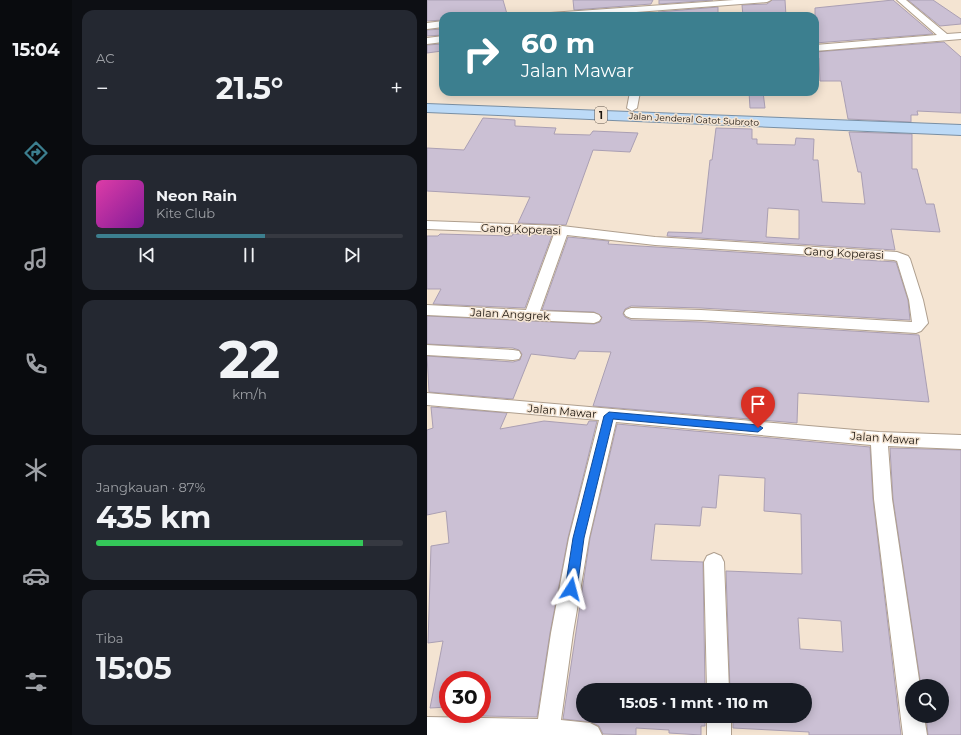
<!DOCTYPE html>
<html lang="id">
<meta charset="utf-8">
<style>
:root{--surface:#171b24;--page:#242831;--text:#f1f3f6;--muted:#9ea1a6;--line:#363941;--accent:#3c7f8f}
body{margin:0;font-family:Montserrat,sans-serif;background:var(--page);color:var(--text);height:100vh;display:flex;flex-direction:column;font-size:15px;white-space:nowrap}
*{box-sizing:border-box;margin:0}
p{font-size:13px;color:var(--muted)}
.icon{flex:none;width:22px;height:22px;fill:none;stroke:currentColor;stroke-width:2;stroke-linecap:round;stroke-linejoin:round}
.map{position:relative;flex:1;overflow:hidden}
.panel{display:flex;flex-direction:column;gap:10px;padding:10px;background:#0d0f14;width:355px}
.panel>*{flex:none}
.top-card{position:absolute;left:12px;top:12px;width:380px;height:84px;border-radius:12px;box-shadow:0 2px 10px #0003;background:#3c7f8f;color:#fff;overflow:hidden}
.fabs{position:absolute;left:478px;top:679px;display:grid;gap:8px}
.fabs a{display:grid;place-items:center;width:44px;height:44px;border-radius:50%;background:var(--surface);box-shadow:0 2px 10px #0003;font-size:20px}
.speed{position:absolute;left:12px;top:671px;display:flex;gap:8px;font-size:20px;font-weight:700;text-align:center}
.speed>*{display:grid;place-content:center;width:52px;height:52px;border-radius:50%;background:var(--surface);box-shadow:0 2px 10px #0003;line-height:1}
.speed .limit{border:6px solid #d22;background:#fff;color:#111}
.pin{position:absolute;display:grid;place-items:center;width:34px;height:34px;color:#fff;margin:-41px -17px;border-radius:50% 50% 50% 0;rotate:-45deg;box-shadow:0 0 4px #0007}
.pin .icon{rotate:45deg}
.me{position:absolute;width:44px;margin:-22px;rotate:9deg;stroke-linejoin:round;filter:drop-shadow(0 0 3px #0008)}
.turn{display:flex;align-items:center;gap:14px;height:84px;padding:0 16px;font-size:18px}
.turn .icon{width:52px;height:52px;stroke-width:2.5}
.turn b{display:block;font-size:28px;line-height:34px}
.big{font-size:30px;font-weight:700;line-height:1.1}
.panel .widget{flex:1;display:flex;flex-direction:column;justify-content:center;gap:6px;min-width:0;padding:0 14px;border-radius:12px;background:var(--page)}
.panel .dial{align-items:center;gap:0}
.dial b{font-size:52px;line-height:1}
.song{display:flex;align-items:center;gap:12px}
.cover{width:48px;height:48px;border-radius:6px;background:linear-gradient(135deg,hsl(320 70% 55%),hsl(290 70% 35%))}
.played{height:4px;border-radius:2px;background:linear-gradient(90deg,var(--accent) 55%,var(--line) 55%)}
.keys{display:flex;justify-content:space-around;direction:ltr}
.heat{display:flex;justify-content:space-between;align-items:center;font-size:22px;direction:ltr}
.charge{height:6px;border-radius:3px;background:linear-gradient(90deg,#34c759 87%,var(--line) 0)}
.trip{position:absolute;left:149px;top:683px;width:236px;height:40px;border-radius:20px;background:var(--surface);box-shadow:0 2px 10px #0003;font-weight:700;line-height:40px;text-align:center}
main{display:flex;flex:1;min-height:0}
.menu{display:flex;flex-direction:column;width:72px;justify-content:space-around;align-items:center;background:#090b0e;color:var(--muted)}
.menu .icon{width:28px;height:28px}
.menu .active{color:var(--accent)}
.menu b{font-size:18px;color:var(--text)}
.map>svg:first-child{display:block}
.building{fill:#cbc0d4;stroke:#aa9fb3;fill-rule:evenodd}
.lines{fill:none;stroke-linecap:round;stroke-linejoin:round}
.minor-casing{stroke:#af9f8e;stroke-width:2}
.trunk-casing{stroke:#798fa4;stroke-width:2}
.minor{fill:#fff;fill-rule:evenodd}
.trunk{fill:#bcdaf7;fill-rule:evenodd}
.route{fill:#1a73e8;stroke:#114b97}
.labels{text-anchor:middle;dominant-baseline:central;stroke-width:3;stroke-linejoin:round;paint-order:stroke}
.far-street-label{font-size:9px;fill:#1b150f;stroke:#f4e4d2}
.shield{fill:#f4e4d2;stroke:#5c534a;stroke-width:1}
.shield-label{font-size:10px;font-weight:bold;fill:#1b150f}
.street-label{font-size:11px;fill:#1b150f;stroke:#f4e4d2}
</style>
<main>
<nav class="menu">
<b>15:04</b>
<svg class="icon active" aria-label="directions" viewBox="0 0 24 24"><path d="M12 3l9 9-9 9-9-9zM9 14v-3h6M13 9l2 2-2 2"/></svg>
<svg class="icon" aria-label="music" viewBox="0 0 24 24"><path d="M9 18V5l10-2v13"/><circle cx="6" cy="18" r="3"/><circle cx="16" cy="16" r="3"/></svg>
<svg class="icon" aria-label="phone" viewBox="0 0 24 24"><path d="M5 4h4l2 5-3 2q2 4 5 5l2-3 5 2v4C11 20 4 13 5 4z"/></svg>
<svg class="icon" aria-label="climate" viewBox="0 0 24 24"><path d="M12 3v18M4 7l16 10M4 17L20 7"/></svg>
<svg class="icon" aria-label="car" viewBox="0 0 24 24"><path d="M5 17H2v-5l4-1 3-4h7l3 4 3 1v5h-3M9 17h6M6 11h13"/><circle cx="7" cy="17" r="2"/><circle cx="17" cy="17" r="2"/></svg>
<svg class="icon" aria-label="filters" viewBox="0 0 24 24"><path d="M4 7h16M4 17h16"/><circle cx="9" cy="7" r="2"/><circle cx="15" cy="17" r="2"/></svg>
</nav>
<section class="panel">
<div class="widget"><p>AC</p>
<div class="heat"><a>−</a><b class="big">21.5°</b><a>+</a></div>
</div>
<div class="widget">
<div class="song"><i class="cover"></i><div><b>Neon Rain</b><p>Kite Club</p></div></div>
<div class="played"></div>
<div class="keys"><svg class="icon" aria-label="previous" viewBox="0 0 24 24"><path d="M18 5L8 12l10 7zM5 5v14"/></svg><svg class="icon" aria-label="pause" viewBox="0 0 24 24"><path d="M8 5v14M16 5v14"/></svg><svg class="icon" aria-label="next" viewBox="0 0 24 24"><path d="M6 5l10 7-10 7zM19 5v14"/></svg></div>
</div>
<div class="widget dial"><b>22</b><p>km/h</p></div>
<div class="widget"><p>Jangkauan · 87%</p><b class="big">435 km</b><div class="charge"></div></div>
<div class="widget"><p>Tiba</p><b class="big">15:05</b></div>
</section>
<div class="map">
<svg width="534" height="735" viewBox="0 0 534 735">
<rect width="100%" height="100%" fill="#f4e4d2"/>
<path class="building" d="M 0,0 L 76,0 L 80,14 L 57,16 L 16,16 L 16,20 L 0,21 Z
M 146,0 L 226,0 L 224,4 L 147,10 Z
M 232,0 L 286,0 L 232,4 Z
M 345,0 L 358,0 L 359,16 L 316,16 L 315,5 L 340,4 Z
M 466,0 L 506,34 L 388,43 L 388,8 Z
M 481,0 L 506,0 L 534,19 L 534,24 L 513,26 Z
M 291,7 L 291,16 L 230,16 L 231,12 Z
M 222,13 L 221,16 L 177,16 Z
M 16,29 L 16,35 L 0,36 L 0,30 Z
M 517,42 L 534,57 L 534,113 L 490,111 L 491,115 L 484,115 L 484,122 L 421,119 L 414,81 L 393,81 L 392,58 L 388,59 L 388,52 Z
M 15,44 L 15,51 L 0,53 L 0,45 Z
M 322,92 L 336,92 L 338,108 L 323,108 Z
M 56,118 L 88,120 L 88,126 L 129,128 L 127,134 L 163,135 L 166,131 L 211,133 L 203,152 L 166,150 L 139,225 L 91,223 L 103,197 L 0,191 L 0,148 L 37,150 Z
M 289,128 L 325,129 L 325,139 L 330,139 L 330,144 L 368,145 L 369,138 L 387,139 L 386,160 L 391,160 L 395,202 L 438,204 L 434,172 L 431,172 L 422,132 L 485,134 L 485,169 L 490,169 L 499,204 L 507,204 L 513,232 L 464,229 L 468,250 L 240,236 L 241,232 L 275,233 L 283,160 L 285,160 ZM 341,208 L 372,210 L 372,239 L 339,237 Z
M 13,234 L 85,236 L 86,234 L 125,235 L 98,308 L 6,304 L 14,289 L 0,289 L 0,236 L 11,236 Z
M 141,237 L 182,241 L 181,244 L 469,262 L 481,300 L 483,320 L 274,308 L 204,306 L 198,309 L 196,314 L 198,317 L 204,320 L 274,322 L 492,335 L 502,402 L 371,393 L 370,423 L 166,406 L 184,352 L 152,351 L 148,359 L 104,354 L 86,399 L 2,392 L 0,356 L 86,362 L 93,360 L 95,354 L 92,350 L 86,348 L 0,344 L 0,316 L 167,324 L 173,322 L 175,317 L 167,312 L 115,310 Z
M 4,407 L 80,413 L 73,429 L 117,421 L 160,425 L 162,421 L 170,421 L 141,538 L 123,633 L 110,717 L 55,716 L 55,680 L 21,680 L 21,707 L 3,708 L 16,641 L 1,643 L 4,546 L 22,543 L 19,511 L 0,515 L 0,430 L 6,428 Z
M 190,424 L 443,447 L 446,499 L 474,735 L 382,735 L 382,732 L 306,728 L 306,716 L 378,716 L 378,690 L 303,690 L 299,571 L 375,574 L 374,514 L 337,511 L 338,478 L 292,475 L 289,508 L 275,507 L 273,526 L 228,524 L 224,560 L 276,562 L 278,690 L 156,690 L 156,716 L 278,716 L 278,726 L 274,726 L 274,735 L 242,733 L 242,730 L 209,728 L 209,735 L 176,734 L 172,726 L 164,722 L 136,719 L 163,538 ZM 371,618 L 414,621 L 416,652 L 373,649 Z
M 463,448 L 534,450 L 534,735 L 501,735 L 499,716 L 515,716 L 515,686 L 494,686 L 466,499 Z"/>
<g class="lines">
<defs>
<path id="minor" d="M 307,0 L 344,0 L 340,2 L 157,16 L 119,16 L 123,13 Z
M 470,0 L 479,0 L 520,34 L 534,33 L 534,39 L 388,51 L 388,45 L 510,35 Z
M 16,21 L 16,27 L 0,29 L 0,23 Z
M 16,36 L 16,42 L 0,44 L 0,38 Z
M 203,92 L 213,92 L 210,108 L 205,111 L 200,108 Z
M 0,221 L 135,226 L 228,237 L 470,252 L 481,256 L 483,259 L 496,300 L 501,323 L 494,331 L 489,333 L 274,320 L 204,318 L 199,316 L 197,313 L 199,310 L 204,308 L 274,310 L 485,322 L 482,300 L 470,261 L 467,260 L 228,245 L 140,235 L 113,311 L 167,313 L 172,315 L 174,318 L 172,321 L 167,323 L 0,315 L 0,305 L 99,310 L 127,234 L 0,229 Z
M 0,345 L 86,350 L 92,351 L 94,355 L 92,359 L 86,360 L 0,355 Z
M 0,393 L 452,432 L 534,435 L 534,449 L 461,446 L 465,499 L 493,686 L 485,686 L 485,716 L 497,716 L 500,735 L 476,735 L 447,499 L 444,445 L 189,422 L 162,538 L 146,633 L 134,720 L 163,723 L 171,727 L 175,735 L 0,735 L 0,717 L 111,719 L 124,633 L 142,538 L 172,420 L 0,405 Z
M 287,553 L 294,556 L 297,562 L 302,690 L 280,690 L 277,562 L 280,556 Z
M 280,716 L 304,716 L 304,735 L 280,735 Z"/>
<path id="trunk" d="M 0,104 L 534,125 L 534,135 L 0,112 Z"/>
</defs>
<use href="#minor" class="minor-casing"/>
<use href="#trunk" class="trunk-casing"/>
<use href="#minor" class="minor"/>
<use href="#trunk" class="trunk"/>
</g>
<path class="route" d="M 182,412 L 331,425 L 336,428 L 331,432 L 186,419 L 157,538 L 150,589 L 148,593 L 144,595 L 140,593 L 138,589 L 146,538 L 177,416 Z"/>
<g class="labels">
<g class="far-street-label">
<text transform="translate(267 119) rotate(3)">Jalan Jenderal Gatot Subroto</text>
</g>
<rect class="shield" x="168" y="107" width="12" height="16" rx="3"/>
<g class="shield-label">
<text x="174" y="115">1</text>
</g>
<g class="street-label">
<text transform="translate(94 229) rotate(2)">Gang Koperasi</text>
<text transform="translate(417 253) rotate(3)">Gang Koperasi</text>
<text transform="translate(83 314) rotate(3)">Jalan Anggrek</text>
<text transform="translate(135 411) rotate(5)">Jalan Mawar</text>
<text transform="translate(458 438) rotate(4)">Jalan Mawar</text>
</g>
</g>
</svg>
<div class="fabs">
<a><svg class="icon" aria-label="search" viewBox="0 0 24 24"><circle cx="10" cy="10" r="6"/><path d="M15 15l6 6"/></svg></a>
</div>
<div class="speed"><div class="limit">30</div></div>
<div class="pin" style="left:331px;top:428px;background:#d93025"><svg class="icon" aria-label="arrive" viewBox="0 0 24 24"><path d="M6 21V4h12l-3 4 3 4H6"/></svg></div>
<svg class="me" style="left:144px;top:589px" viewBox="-20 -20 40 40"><path d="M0-17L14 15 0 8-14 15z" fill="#1a73e8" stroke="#fff" stroke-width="4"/></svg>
<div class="trip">15:05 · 1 mnt · 110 m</div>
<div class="top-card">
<div class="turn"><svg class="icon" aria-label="right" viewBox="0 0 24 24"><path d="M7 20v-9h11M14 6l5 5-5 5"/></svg><div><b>60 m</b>Jalan Mawar</div></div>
</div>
</div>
</main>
